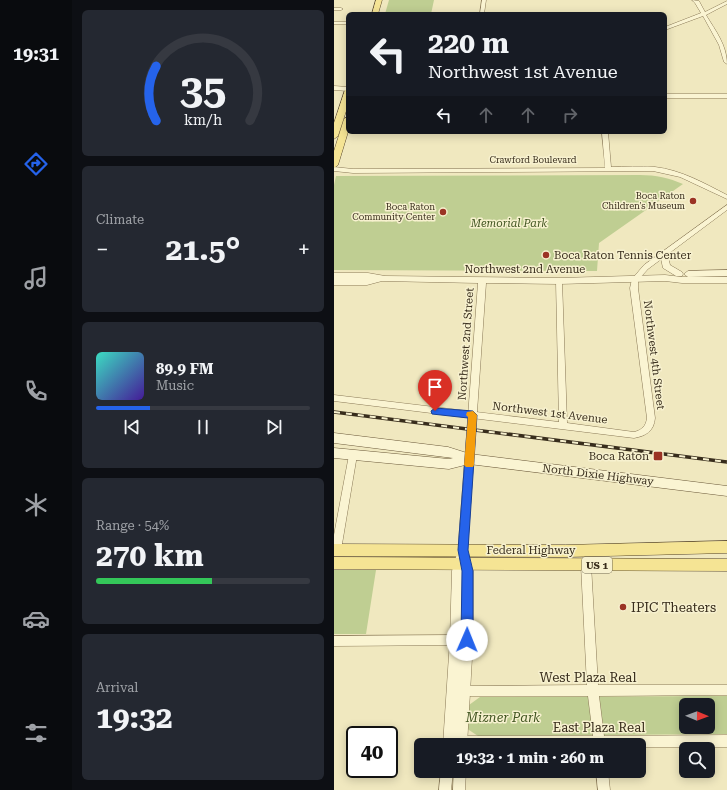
<!DOCTYPE html>
<meta charset="utf-8">
<style>
:root{--surface:#171b24;--page:#242831;--text:#f1f3f6;--muted:#9ea1a6;--line:#363941;--accent:#2563eb}
body{margin:0;font-family:"Roboto Serif",serif;background:var(--page);color:var(--text);height:100vh;display:flex;flex-direction:column;font-size:15px;white-space:nowrap}
*{box-sizing:border-box;margin:0}
p{font-size:13px;color:var(--muted)}
.icon{flex:none;width:22px;height:22px;fill:none;stroke:currentColor;stroke-width:2;stroke-linecap:round;stroke-linejoin:round}
.map{position:relative;flex:1;overflow:hidden}
.drawer{display:flex;flex-direction:column;gap:10px;padding:10px;background:#0d0f14;width:262px}
.drawer>*{flex:none}
.banner{position:absolute;left:12px;top:12px;width:321px;height:122px;border-radius:6px;box-shadow:0 2px 10px #0003;background:#171b24;color:var(--text);overflow:hidden}
.needle{width:26px;rotate:91deg}
.fabs{position:absolute;left:345px;top:698px;display:grid;gap:8px}
.fabs a{display:grid;place-items:center;width:36px;height:36px;border-radius:6px;background:var(--surface);box-shadow:0 2px 10px #0003;font-size:20px}
.speed{position:absolute;left:12px;top:726px;display:flex;gap:8px;font-size:20px;font-weight:700;text-align:center}
.speed>*{display:grid;place-content:center;width:52px;height:52px;border-radius:50%;background:var(--surface);box-shadow:0 2px 10px #0003;line-height:1}
.speed .limit{border:2px solid #111;border-radius:6px;background:#fff;color:#111}
.pin{position:absolute;display:grid;place-items:center;width:34px;height:34px;color:#fff;margin:-41px -17px;border-radius:50% 50% 50% 0;rotate:-45deg;box-shadow:0 0 4px #0007}
.pin .icon{rotate:45deg}
.me{position:absolute;width:44px;margin:-22px;rotate:1deg;stroke-linejoin:round;filter:drop-shadow(0 0 3px #0008)}
.turn{display:flex;align-items:center;gap:14px;height:84px;padding:0 16px;font-size:18px}
.turn .icon{width:52px;height:52px;stroke-width:2.5}
.turn b{display:block;font-size:28px;line-height:34px}
.lanes{display:flex;align-items:center;height:38px;padding:0 16px;background:#0003;justify-content:center;gap:20px;direction:ltr}
.lanes .off{opacity:.35}
.big{font-size:30px;font-weight:700;line-height:1.1}
.drawer .widget{flex:1;display:flex;flex-direction:column;justify-content:center;gap:6px;min-width:0;padding:0 14px;border-radius:6px;background:var(--page)}
.drawer .dial{align-items:center;gap:0}
.dial svg{height:104px;overflow:visible;fill:none;stroke:var(--line);stroke-width:7;stroke-linecap:round;text-anchor:middle}
.dial text{fill:var(--text);stroke:none}
.song{display:flex;align-items:center;gap:12px}
.cover{width:48px;height:48px;border-radius:6px;background:linear-gradient(135deg,hsl(170 70% 55%),hsl(260 70% 35%))}
.played{height:4px;border-radius:2px;background:linear-gradient(90deg,var(--accent) 25%,var(--line) 25%)}
.keys{display:flex;justify-content:space-around;direction:ltr}
.heat{display:flex;justify-content:space-between;align-items:center;font-size:22px;direction:ltr}
.charge{height:6px;border-radius:3px;background:linear-gradient(90deg,#34c759 54%,var(--line) 0)}
.trip{position:absolute;left:80px;top:738px;width:232px;height:40px;border-radius:6px;background:var(--surface);box-shadow:0 2px 10px #0003;font-weight:700;line-height:40px;text-align:center}
main{display:flex;flex:1;min-height:0}
.tab-bar{display:flex;flex-direction:column;width:72px;justify-content:space-around;align-items:center;background:#090b0e;color:var(--muted)}
.tab-bar .icon{width:28px;height:28px}
.tab-bar .current{color:var(--accent)}
.tab-bar b{font-size:18px;color:var(--text)}
.map>svg:first-child{display:block}
.green{fill:#bfce92;fill-rule:evenodd}
.lines{fill:none;stroke-linecap:round;stroke-linejoin:round}
.minor-casing{stroke:#897856;stroke-width:1}
.tertiary-casing{stroke:#897856;stroke-width:1}
.secondary-casing{stroke:#6b593a;stroke-width:1}
.primary-casing{stroke:#56452b;stroke-width:1}
.minor{fill:#faf4d2;fill-rule:evenodd}
.tertiary{fill:#faf4d2;fill-rule:evenodd}
.secondary{fill:#faf4d2;fill-rule:evenodd}
.primary{fill:#f5e494;fill-rule:evenodd}
.rail-casing{stroke:#382d1c;stroke-width:3.5}
.rail{stroke:#f7f1cf;stroke-width:2;stroke-dasharray:6;stroke-linecap:butt}
.route{fill:#2563eb;stroke:#184099}
.slow{fill:#f59e0b}
.poi-dot{fill:#9b3324;stroke:#f7f1cf;stroke-width:1.5}
.labels{text-anchor:middle;dominant-baseline:central;stroke-width:3;stroke-linejoin:round;paint-order:stroke}
.far-street-label{font-size:9px;fill:#382d1c;stroke:#f7f1cf}
.far-poi-label{font-size:9px;fill:#382d1c;stroke:#f7f1cf;text-anchor:end}
.shield{fill:#f7f1cf;stroke:#716852;stroke-width:1}
.shield-label{font-size:10px;font-weight:bold;fill:#382d1c}
.park-label{font-size:11px;font-style:italic;fill:#415521;stroke:#f7f1cf}
.poi-label{font-size:11px;fill:#382d1c;stroke:#f7f1cf;text-anchor:start}
.street-label{font-size:11px;fill:#382d1c;stroke:#f7f1cf}
.near-poi-label{font-size:13px;fill:#382d1c;stroke:#f7f1cf;text-anchor:start}
.near-street-label{font-size:13px;fill:#382d1c;stroke:#f7f1cf}
.near-park-label{font-size:13px;font-style:italic;fill:#415521;stroke:#f7f1cf}
</style>
<main>
<nav class="tab-bar">
<b>19:31</b>
<svg class="icon current" aria-label="directions" viewBox="0 0 24 24"><path d="M12 3l9 9-9 9-9-9zM9 14v-3h6M13 9l2 2-2 2"/></svg>
<svg class="icon" aria-label="music" viewBox="0 0 24 24"><path d="M9 18V5l10-2v13"/><circle cx="6" cy="18" r="3"/><circle cx="16" cy="16" r="3"/></svg>
<svg class="icon" aria-label="phone" viewBox="0 0 24 24"><path d="M5 4h4l2 5-3 2q2 4 5 5l2-3 5 2v4C11 20 4 13 5 4z"/></svg>
<svg class="icon" aria-label="climate" viewBox="0 0 24 24"><path d="M12 3v18M4 7l16 10M4 17L20 7"/></svg>
<svg class="icon" aria-label="car" viewBox="0 0 24 24"><path d="M5 17H2v-5l4-1 3-4h7l3 4 3 1v5h-3M9 17h6M6 11h13"/><circle cx="7" cy="17" r="2"/><circle cx="17" cy="17" r="2"/></svg>
<svg class="icon" aria-label="filters" viewBox="0 0 24 24"><path d="M4 7h16M4 17h16"/><circle cx="9" cy="7" r="2"/><circle cx="15" cy="17" r="2"/></svg>
</nav>
<section class="drawer">
<div class="widget dial"><svg viewBox="0 0 100 80">
<path d="M14 69A42 42 0 1 1 86 69"/>
<path d="M14 69A42 42 0 0 1 14 27" stroke="#2563eb"/>
<text x="50" y="56" font-size="32" font-weight="700">35</text>
<text x="50" y="72" font-size="11">km/h</text>
</svg></div>
<div class="widget"><p>Climate</p>
<div class="heat"><a>−</a><b class="big">21.5°</b><a>+</a></div>
</div>
<div class="widget">
<div class="song"><i class="cover"></i><div><b>89.9 FM</b><p>Music</p></div></div>
<div class="played"></div>
<div class="keys"><svg class="icon" aria-label="previous" viewBox="0 0 24 24"><path d="M18 5L8 12l10 7zM5 5v14"/></svg><svg class="icon" aria-label="pause" viewBox="0 0 24 24"><path d="M8 5v14M16 5v14"/></svg><svg class="icon" aria-label="next" viewBox="0 0 24 24"><path d="M6 5l10 7-10 7zM19 5v14"/></svg></div>
</div>
<div class="widget"><p>Range · 54%</p><b class="big">270 km</b><div class="charge"></div></div>
<div class="widget"><p>Arrival</p><b class="big">19:32</b></div>
</section>
<div class="map">
<svg width="393" height="790" viewBox="0 0 393 790">
<rect width="100%" height="100%" fill="#f0e8bf"/>
<path class="green" d="M 55,0 L 100,0 L 97,14 L 51,14 Z
M 306,175 C 322,175 335,178 349,184 L 265,243 L 263,271 L 0,270 L 0,185 L 2,176 Z
M 0,570 L 42,570 L 32,634 L 0,634 Z
M 393,696 L 393,734 L 144,736 L 132,728 L 135,705 L 146,697 ZM 352,705 L 374,705 L 374,727 L 352,727 Z"/>
<g class="lines">
<defs>
<path id="minor" d="M 148,0 L 152,0 L 150,14 L 146,14 Z
M 358,0 L 365,1 L 371,12 L 393,1 L 393,4 L 372,15 C 381,30 393,45 393,64 L 390,62 L 385,45 L 369,16 L 331,30 L 331,27 L 367,13 L 361,3 Z
M 0,8 L 7,8 L 9,9 L 7,10 L 0,10 Z
M 0,22 L 14,22 L 14,24 L 0,24 Z
M 268,132 L 274,132 L 277,167 C 291,167 306,166 321,167 C 347,170 370,183 393,195 L 393,199 L 346,177 L 319,171 L 19,173 L 0,171 L 0,167 L 19,169 L 271,168 Z
M 393,205 L 393,210 L 314,269 L 304,280 L 304,288 L 321,418 C 320,431 312,436 300,438 L 0,401 L 0,395 L 225,422 L 222,281 L 225,279 L 228,281 L 233,423 L 300,432 C 308,430 312,426 313,418 L 296,288 L 298,279 L 310,265 Z
M 19,452 L 22,453 L 23,455 L 7,550 L 5,553 L 2,554 L 0,553 L 0,535 L 15,455 L 16,453 Z
M 252,561 L 255,562 L 257,565 L 264,685 L 393,685 L 393,695 L 265,696 L 270,736 L 393,735 L 393,747 L 305,747 L 305,745 L 122,745 L 120,744 L 118,740 L 120,736 L 124,734 L 129,736 L 259,736 L 254,696 L 133,696 L 127,699 L 123,698 L 122,694 L 123,690 L 131,686 L 253,685 L 247,565 L 249,562 Z
M 127,635 L 131,637 L 132,640 L 131,643 L 127,645 L 0,646 L 0,636 Z
M 262,771 L 274,771 L 276,790 L 264,790 Z"/>
<path id="tertiary" d="M 0,86 L 14,87 L 14,91 L 0,90 Z
M 331,94 L 393,94 L 393,98 L 331,98 Z
M 327,252 L 333,252 L 336,265 L 348,272 L 349,274 L 348,276 L 342,276 L 329,268 L 326,254 Z
M 393,270 L 393,276 L 354,277 L 350,274 L 354,271 Z
M 0,273 L 34,273 L 51,276 L 225,278 L 331,275 L 348,277 L 393,277 L 393,283 L 348,283 L 331,281 L 225,284 L 152,283 L 133,555 L 136,559 L 139,571 L 139,640 L 133,745 L 109,745 L 116,640 L 118,571 L 124,550 L 144,283 L 48,281 L 33,285 L 0,285 L 0,279 L 35,279 L 0,279 Z
M 107,771 L 119,771 L 117,790 L 105,790 Z
M 120,771 L 132,771 L 131,790 L 119,790 Z"/>
<path id="secondary" d="M 0,433 L 114,447 L 136,454 L 393,486 L 393,496 L 135,464 L 115,469 L 0,458 L 0,448 L 115,459 L 119,458 L 0,443 Z"/>
<path id="primary" d="M 42,0 L 48,0 L 44,14 L 38,14 Z
M 11,90 L 14,90 L 14,105 L 4,136 L 0,139 L 0,123 Z
M 14,116 L 14,132 L 4,165 L 0,168 L 0,151 L 10,119 Z
M 393,541 L 393,553 L 231,557 L 0,556 L 0,544 L 231,545 Z
M 0,557 L 393,559 L 393,571 L 0,569 Z"/>
</defs>
<use href="#minor" class="minor-casing"/>
<use href="#tertiary" class="tertiary-casing"/>
<use href="#secondary" class="secondary-casing"/>
<use href="#primary" class="primary-casing"/>
<use href="#minor" class="minor"/>
<use href="#tertiary" class="tertiary"/>
<use href="#secondary" class="secondary"/>
<use href="#primary" class="primary"/>
<defs>
<path id="rail" d="M 0,412 L 393,462"/>
</defs>
<use href="#rail" class="rail-casing"/>
<use href="#rail" class="rail"/>
</g>
<path class="route" d="M 101,408 L 139,411 L 143,415 L 134,550 L 139,571 L 139,640 L 137,644 L 133,645 L 129,644 L 127,640 L 128,571 L 124,550 L 134,418 L 98,414 L 97,411 Z"/>
<path class="slow" d="M 139,411 L 143,415 L 140,465 L 139,467 L 132,467 L 130,465 L 134,417 L 132,415 L 133,412 Z"/>
<g class="poi-dot">
<circle cx="359" cy="201" r="4"/>
<circle cx="109" cy="212" r="4"/>
<circle cx="212" cy="255" r="4"/>
<rect x="319" y="451" width="10" height="10" rx="2"/>
<circle cx="289" cy="607" r="4"/>
</g>
<g class="labels">
<g class="far-street-label">
<text x="199" y="160">Crawford Boulevard</text>
</g>
<g class="far-poi-label">
<text x="351" y="196">Boca Raton<tspan x="351" dy="10">Children's Museum</tspan></text>
<text x="101" y="207">Boca Raton<tspan x="101" dy="10">Community Center</tspan></text>
</g>
<rect class="shield" x="248" y="557" width="30" height="16" rx="3"/>
<g class="shield-label">
<text x="263" y="565">US 1</text>
</g>
<g class="park-label">
<text x="175" y="223">Memorial Park</text>
</g>
<g class="poi-label">
<text x="220" y="255">Boca Raton Tennis Center</text>
<text x="315" y="456" text-anchor="end">Boca Raton</text>
</g>
<g class="street-label">
<text x="191" y="269">Northwest 2nd Avenue</text>
<text transform="translate(132 344) rotate(-86)">Northwest 2nd Street</text>
<text transform="translate(320 355) rotate(83)">Northwest 4th Street</text>
<text transform="translate(216 413) rotate(7)">Northwest 1st Avenue</text>
<text transform="translate(264 475) rotate(7)">North Dixie Highway</text>
<text x="197" y="550">Federal Highway</text>
</g>
<g class="near-poi-label">
<text x="297" y="607">IPIC Theaters</text>
</g>
<g class="near-street-label">
<text x="254" y="677">West Plaza Real</text>
<text x="265" y="727">East Plaza Real</text>
</g>
<g class="near-park-label">
<text x="169" y="717">Mizner Park</text>
</g>
</g>
</svg>
<div class="fabs">
<a><svg class="needle" viewBox="-14 -14 28 28"><path d="M0-13l5 13h-10z" fill="#e53935"/><path d="M0 13l5-13h-10z" fill="#9ea1a6"/></svg></a>
<a><svg class="icon" aria-label="search" viewBox="0 0 24 24"><circle cx="10" cy="10" r="6"/><path d="M15 15l6 6"/></svg></a>
</div>
<div class="speed"><div class="limit">40</div></div>
<div class="pin" style="left:101px;top:411px;background:#d93025"><svg class="icon" aria-label="arrive" viewBox="0 0 24 24"><path d="M6 21V4h12l-3 4 3 4H6"/></svg></div>
<svg class="me" style="left:133px;top:640px" viewBox="-20 -20 40 40"><circle r="19" fill="#fff"/><path d="M0-13L10 11 0 6-10 11z" fill="#2563eb"/></svg>
<div class="trip">19:32 · 1 min · 260 m</div>
<div class="banner">
<div class="turn"><svg class="icon" aria-label="left" viewBox="0 0 24 24"><path d="M17 20v-9H6M10 6l-5 5 5 5"/></svg><div><b>220 m</b>Northwest 1st Avenue</div></div>
<div class="lanes"><svg class="icon" aria-label="left" viewBox="0 0 24 24"><path d="M17 20v-9H6M10 6l-5 5 5 5"/></svg><svg class="icon off" aria-label="ahead" viewBox="0 0 24 24"><path d="M12 20V5M6 11l6-6 6 6"/></svg><svg class="icon off" aria-label="ahead" viewBox="0 0 24 24"><path d="M12 20V5M6 11l6-6 6 6"/></svg><svg class="icon off" aria-label="right" viewBox="0 0 24 24"><path d="M7 20v-9h11M14 6l5 5-5 5"/></svg></div>
</div>
</div>
</main>
